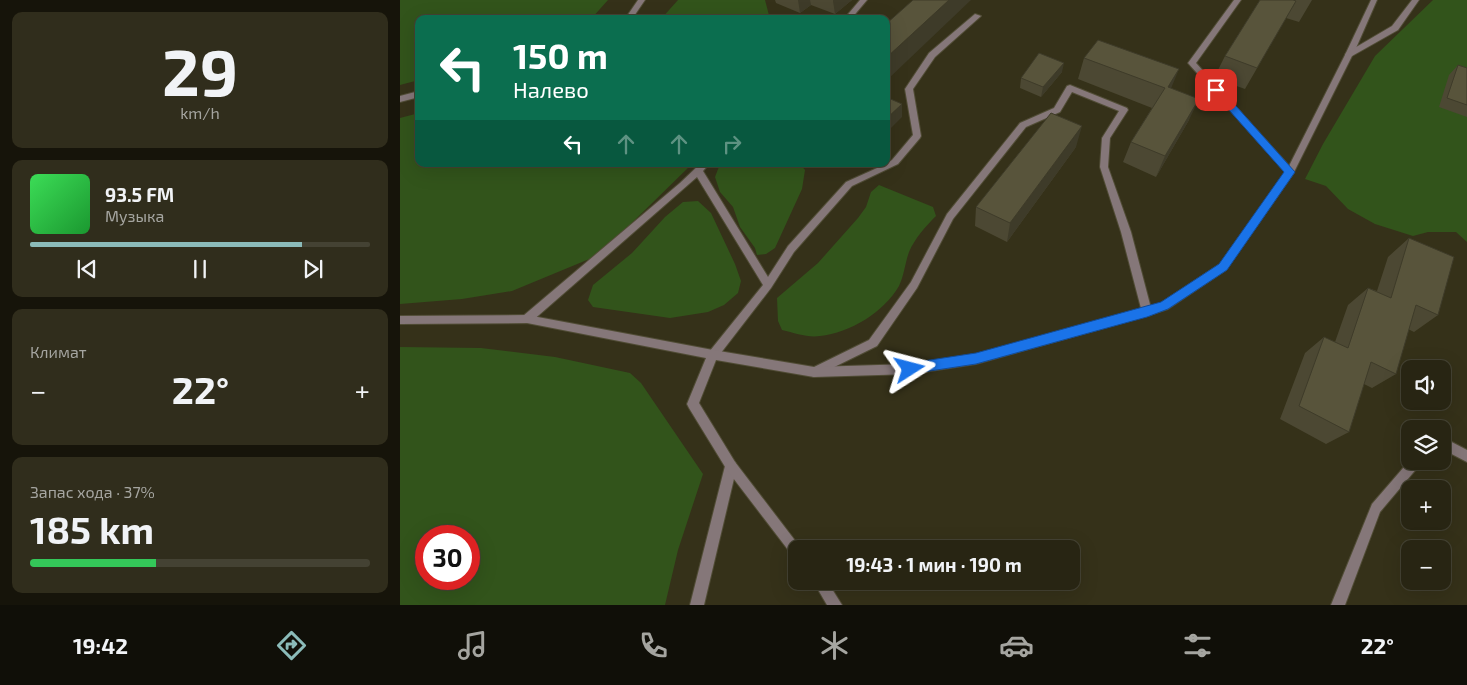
<!DOCTYPE html>
<html lang="ru">
<meta charset="utf-8">
<style>
:root{--surface:#282513;--page:#302d1c;--text:#f1f3f6;--muted:#a5a5a0;--line:#444233;--accent:#8bbbb9}
body{margin:0;font-family:"Exo 2",sans-serif;background:var(--page);color:var(--text);height:100vh;display:flex;flex-direction:column;font-size:19px;white-space:nowrap}
*{box-sizing:border-box;margin:0}
p{font-size:16px;color:var(--muted)}
.icon{flex:none;width:28px;height:28px;fill:none;stroke:currentColor;stroke-width:2;stroke-linecap:round;stroke-linejoin:round}
.map{position:relative;flex:1;overflow:hidden}
.drawer{display:flex;flex-direction:column;gap:12px;padding:12px;background:#16140a;width:400px}
.drawer>*{flex:none}
.banner{position:absolute;left:15px;top:15px;width:475px;height:152px;border-radius:10px;box-shadow:0 5px 20px #0002,0 0 0 1px var(--line);background:#0b6e4f;color:#fff;overflow:hidden}
.buttons{position:absolute;left:1001px;top:360px;display:grid;gap:10px}
.buttons a{display:grid;place-items:center;width:50px;height:50px;border-radius:10px;background:var(--surface);box-shadow:0 5px 20px #0002,0 0 0 1px var(--line);font-size:25px}
.speed{position:absolute;left:15px;top:525px;display:flex;gap:10px;font-size:25px;font-weight:700;text-align:center}
.speed>*{display:grid;place-content:center;width:65px;height:65px;border-radius:50%;background:var(--surface);box-shadow:0 5px 20px #0002,0 0 0 1px var(--line);line-height:1}
.speed .limit{border:8px solid #d22;background:#fff;color:#111}
.pin{position:absolute;display:grid;place-items:center;width:42px;height:42px;color:#fff;margin:-21px;border-radius:10px;box-shadow:0 2px 8px #0006}
.me{position:absolute;width:55px;margin:-28px;rotate:81deg;stroke-linejoin:round;filter:drop-shadow(0 0 4px #0008)}
.turn{display:flex;align-items:center;gap:18px;height:105px;padding:0 15px;font-size:22px}
.turn .icon{width:65px;height:65px;stroke-width:2.5}
.turn b{display:block;font-size:35px;line-height:42px}
.lanes{display:flex;align-items:center;height:48px;padding:0 15px;background:#0003;justify-content:center;gap:25px;direction:ltr}
.lanes .off{opacity:.35}
.big{font-size:38px;font-weight:700;line-height:1.1}
.drawer .tile{flex:1;display:flex;flex-direction:column;justify-content:center;gap:8px;min-width:0;padding:0 18px;border-radius:10px;background:var(--page)}
.drawer .dial{align-items:center;gap:0}
.dial b{font-size:65px;line-height:1}
.song{display:flex;align-items:center;gap:15px}
.cover{width:60px;height:60px;border-radius:8px;background:linear-gradient(135deg,hsl(130 70% 55%),hsl(130 70% 35%))}
.played{height:5px;border-radius:2px;background:linear-gradient(90deg,var(--accent) 80%,var(--line) 80%)}
.keys{display:flex;justify-content:space-around;direction:ltr}
.heat{display:flex;justify-content:space-between;align-items:center;font-size:28px;direction:ltr}
.charge{height:8px;border-radius:4px;background:linear-gradient(90deg,#34c759 37%,var(--line) 0)}
.trip{position:absolute;left:388px;top:540px;width:292px;height:50px;border-radius:10px;background:var(--surface);box-shadow:0 5px 20px #0002,0 0 0 1px var(--line);font-weight:700;line-height:50px;text-align:center}
.menu{display:flex;height:80px;justify-content:space-around;align-items:center;background:#100f08;color:var(--muted)}
.menu .icon{width:35px;height:35px}
.menu .current{color:var(--accent)}
.menu b{font-size:22px;color:var(--text)}
main{display:flex;flex:1;min-height:0}
.map>svg:first-child{display:block}
.green{fill:#32541b;fill-rule:evenodd}
.lines{fill:none;stroke-linecap:round;stroke-linejoin:round}
.service-casing{stroke:#504c35;stroke-width:2}
.minor-casing{stroke:#504c35;stroke-width:2}
.service{fill:#857779;fill-rule:evenodd}
.minor{fill:#857779;fill-rule:evenodd}
.wall{fill:#4c4833}
.shaded-wall{fill:#3e3b29}
.building{fill:#58543b;stroke:#3e3b29}
.route{fill:#1a73e8;stroke:#114b97}
</style>
<main>
<section class="drawer">
<div class="tile dial"><b>29</b><p>km/h</p></div>
<div class="tile">
<div class="song"><i class="cover"></i><div><b>93.5 FM</b><p>Музыка</p></div></div>
<div class="played"></div>
<div class="keys"><svg class="icon" aria-label="previous" viewBox="0 0 24 24"><path d="M18 5L8 12l10 7zM5 5v14"/></svg><svg class="icon" aria-label="pause" viewBox="0 0 24 24"><path d="M8 5v14M16 5v14"/></svg><svg class="icon" aria-label="next" viewBox="0 0 24 24"><path d="M6 5l10 7-10 7zM19 5v14"/></svg></div>
</div>
<div class="tile"><p>Климат</p>
<div class="heat"><a>−</a><b class="big">22°</b><a>+</a></div>
</div>
<div class="tile"><p>Запас хода · 37%</p><b class="big">185 km</b><div class="charge"></div></div>
</section>
<div class="map">
<svg width="1067" height="605" viewBox="0 0 1067 605">
<rect width="100%" height="100%" fill="#353119"/>
<path class="green" d="M 0,0 L 208,0 L 191,19 L 19,19 L 19,80 L 0,85 Z
M 278,0 L 365,0 L 370,19 L 261,19 Z
M 1033,0 L 1067,0 L 1067,242 L 1056,232 L 1028,232 L 1013,236 L 975,224 L 948,209 L 926,186 L 905,179 L 923,144 L 975,56 Z
M 19,113 L 19,164 L 292,164 L 199,255 L 112,291 L 62,299 L 0,304 L 0,118 Z
M 320,164 L 400,164 L 405,170 L 402,189 L 375,248 L 366,254 L 357,255 L 355,248 L 340,227 L 333,207 L 320,192 L 315,177 Z
M 479,185 L 533,207 L 536,216 C 526,226 515,238 509,252 C 505,263 504,276 499,286 C 484,312 450,333 420,336 C 408,338 395,333 382,330 L 378,321 L 377,298 L 418,263 L 458,218 L 466,207 L 471,192 Z
M 298,201 L 311,213 L 335,264 L 341,281 L 338,293 L 324,305 L 308,312 L 270,318 L 193,307 L 188,300 L 193,285 L 232,253 L 265,217 L 283,202 Z
M 0,347 L 81,348 L 155,357 L 230,373 L 241,383 L 303,474 L 278,550 L 265,605 L 0,605 ZM 69,536 L 69,579 L 26,579 L 26,536 Z"/>
<g class="lines">
<defs>
<path id="service" d="M 460,0 L 467,0 L 451,19 L 444,19 Z
M 834,0 L 841,0 L 796,63 L 893,170 L 894,172 L 893,174 L 887,174 L 788,63 Z
M 971,0 L 977,0 L 953,55 L 949,57 L 946,57 L 945,55 Z
M 575,14 L 581,16 L 535,57 L 513,89 L 521,136 L 520,138 L 498,164 L 452,186 L 394,252 L 371,288 L 317,358 L 313,360 L 309,358 L 308,355 L 309,352 L 363,285 L 297,177 L 131,322 L 127,323 L 123,322 L 122,319 L 123,316 L 280,183 L 300,164 L 309,164 L 303,171 L 368,277 L 388,246 L 446,182 L 486,164 L 492,160 L 513,135 L 505,89 L 529,53 Z
M 670,85 L 727,108 L 728,110 L 710,138 L 708,167 L 731,232 L 752,312 L 751,315 L 747,316 L 743,315 L 742,312 L 721,232 L 700,167 L 702,138 L 719,111 L 672,92 L 660,112 L 626,127 L 553,219 L 517,288 L 477,346 L 418,375 L 414,377 L 410,375 L 409,372 L 410,369 L 469,340 L 511,282 L 547,214 L 620,123 L 654,108 L 667,86 Z
M 331,460 L 335,462 L 337,466 L 304,605 L 290,605 L 325,466 L 327,462 Z"/>
<path id="minor" d="M 238,0 L 245,0 L 232,19 L 225,19 Z
M 1012,0 L 1019,0 L 998,30 L 952,56 L 893,174 L 826,270 L 768,309 L 747,316 L 576,364 L 511,374 L 414,377 L 316,360 L 299,403 L 335,462 L 400,547 L 401,549 L 396,549 L 396,557 L 392,555 L 327,470 L 289,408 L 287,404 L 306,358 L 127,323 L 0,324 L 0,316 L 127,315 L 313,350 L 414,367 L 511,364 L 576,354 L 747,308 L 761,303 L 820,264 L 887,170 L 946,53 L 992,26 Z
M 19,91 L 19,97 L 0,102 L 0,96 Z
M 1042,437 L 1067,450 L 1067,462 L 1042,449 Z
M 1010,460 L 1023,461 L 980,512 L 945,605 L 931,605 L 972,504 Z
M 413,581 L 427,581 L 442,605 L 427,605 Z"/>
</defs>
<use href="#service" class="service-casing"/>
<use href="#minor" class="minor-casing"/>
<use href="#service" class="service"/>
<use href="#minor" class="minor"/>
</g>
<path class="wall" d="M 375,0 L 452,0 L 435,14 L 411,5 L 400,13 L 376,3 Z
M 860,0 L 912,0 L 899,22 L 886,18 L 845,89 L 814,78 L 825,56 Z
M 684,58 L 771,88 L 789,120 L 756,177 L 723,162 L 731,142 L 752,108 L 678,79 Z
M 1058,65 L 1067,68 L 1067,117 L 1039,107 L 1049,75 Z
M 662,72 L 641,97 L 620,88 L 621,78 Z
M 676,147 L 607,242 L 575,226 L 576,207 Z
M 1009,238 L 1038,315 L 1014,332 L 1008,329 L 996,374 L 972,388 L 964,384 L 949,432 L 926,444 L 880,419 L 905,353 L 924,337 L 935,342 L 948,305 L 968,288 L 977,291 L 988,257 Z"/>
<path class="shaded-wall" d="M 398,0 L 410,0 L 411,5 L 400,13 Z
M 433,0 L 452,0 L 435,14 L 433,1 Z
M 549,0 L 571,0 L 486,81 L 486,58 Z
M 664,63 L 662,72 L 641,97 L 643,87 Z
M 779,69 L 770,91 L 768,87 Z
M 799,99 L 789,120 L 756,177 L 765,156 Z
M 502,104 L 502,117 L 486,133 L 486,119 Z
M 682,126 L 676,147 L 607,242 L 610,223 Z"/>
<path class="building" d="M 513,0 L 549,0 L 486,58 L 486,24 Z
M 860,0 L 893,0 L 896,1 L 857,68 L 825,56 Z
M 698,40 L 779,69 L 768,87 L 799,99 L 765,156 L 731,142 L 765,88 L 684,58 Z
M 639,53 L 664,63 L 643,87 L 621,78 Z
M 1058,65 L 1067,68 L 1067,105 L 1047,98 Z
M 486,97 L 502,104 L 486,119 Z
M 651,113 L 682,126 L 610,223 L 576,207 Z
M 1009,238 L 1054,257 L 1038,315 L 1016,305 L 996,374 L 971,362 L 949,432 L 899,406 L 924,337 L 948,348 L 968,288 L 991,298 Z"/>
<path class="route" d="M 816,87 L 820,88 L 895,172 L 827,270 L 768,309 L 747,317 L 576,364 L 510,374 L 506,373 L 504,369 L 506,365 L 510,363 L 576,353 L 761,302 L 819,264 L 884,172 L 813,92 L 812,90 Z"/>
</svg>
<div class="buttons">
<a><svg class="icon" aria-label="sound" viewBox="0 0 24 24"><path d="M4 9h4l5-4v14l-5-4H4zM17 9q2 3 0 6"/></svg></a>
<a><svg class="icon" aria-label="layers" viewBox="0 0 24 24"><path d="M12 4l9 5-9 5-9-5zM3 14l9 5 9-5"/></svg></a>
<a>+</a>
<a>−</a>
</div>
<div class="speed"><div class="limit">30</div></div>
<div class="pin" style="left:816px;top:90px;background:#d93025"><svg class="icon" aria-label="arrive" viewBox="0 0 24 24"><path d="M6 21V4h12l-3 4 3 4H6"/></svg></div>
<svg class="me" style="left:510px;top:369px" viewBox="-20 -20 40 40"><path d="M0-17L14 15 0 8-14 15z" fill="#1a73e8" stroke="#fff" stroke-width="4"/></svg>
<div class="trip">19:43 · 1 мин · 190 m</div>
<div class="banner">
<div class="turn"><svg class="icon" aria-label="left" viewBox="0 0 24 24"><path d="M17 20v-9H6M10 6l-5 5 5 5"/></svg><div><b>150 m</b>Налево</div></div>
<div class="lanes"><svg class="icon" aria-label="left" viewBox="0 0 24 24"><path d="M17 20v-9H6M10 6l-5 5 5 5"/></svg><svg class="icon off" aria-label="ahead" viewBox="0 0 24 24"><path d="M12 20V5M6 11l6-6 6 6"/></svg><svg class="icon off" aria-label="ahead" viewBox="0 0 24 24"><path d="M12 20V5M6 11l6-6 6 6"/></svg><svg class="icon off" aria-label="right" viewBox="0 0 24 24"><path d="M7 20v-9h11M14 6l5 5-5 5"/></svg></div>
</div>
</div>
</main>
<nav class="menu">
<b>19:42</b>
<svg class="icon current" aria-label="directions" viewBox="0 0 24 24"><path d="M12 3l9 9-9 9-9-9zM9 14v-3h6M13 9l2 2-2 2"/></svg>
<svg class="icon" aria-label="music" viewBox="0 0 24 24"><path d="M9 18V5l10-2v13"/><circle cx="6" cy="18" r="3"/><circle cx="16" cy="16" r="3"/></svg>
<svg class="icon" aria-label="phone" viewBox="0 0 24 24"><path d="M5 4h4l2 5-3 2q2 4 5 5l2-3 5 2v4C11 20 4 13 5 4z"/></svg>
<svg class="icon" aria-label="climate" viewBox="0 0 24 24"><path d="M12 3v18M4 7l16 10M4 17L20 7"/></svg>
<svg class="icon" aria-label="car" viewBox="0 0 24 24"><path d="M5 17H2v-5l4-1 3-4h7l3 4 3 1v5h-3M9 17h6M6 11h13"/><circle cx="7" cy="17" r="2"/><circle cx="17" cy="17" r="2"/></svg>
<svg class="icon" aria-label="filters" viewBox="0 0 24 24"><path d="M4 7h16M4 17h16"/><circle cx="9" cy="7" r="2"/><circle cx="15" cy="17" r="2"/></svg>
<b>22°</b>
</nav>
